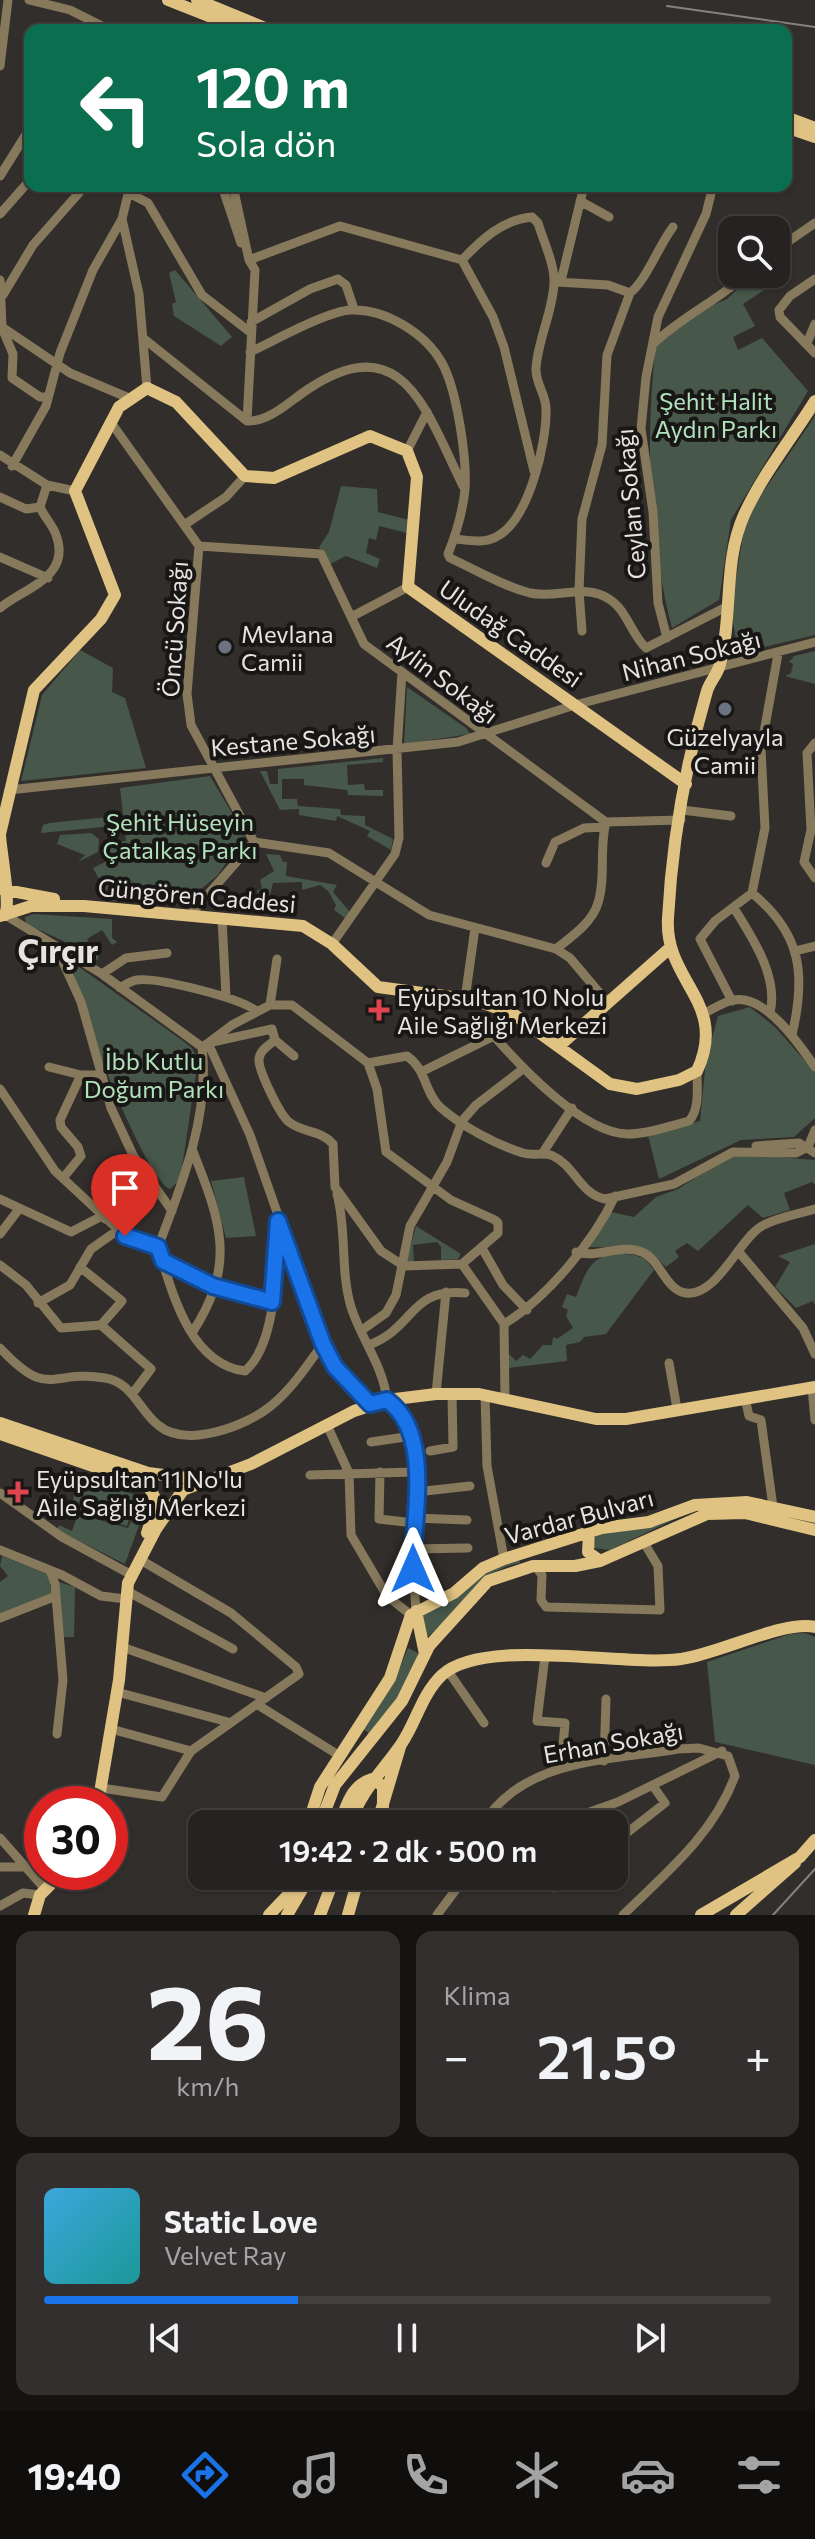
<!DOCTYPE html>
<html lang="tr">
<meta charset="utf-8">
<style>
:root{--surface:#262221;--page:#322f2e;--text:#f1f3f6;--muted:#a4a4a5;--line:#423f3f;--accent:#1a73e8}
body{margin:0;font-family:Commissioner,sans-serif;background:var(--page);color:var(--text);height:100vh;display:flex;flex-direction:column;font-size:30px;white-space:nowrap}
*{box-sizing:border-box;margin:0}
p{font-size:26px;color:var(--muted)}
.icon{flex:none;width:44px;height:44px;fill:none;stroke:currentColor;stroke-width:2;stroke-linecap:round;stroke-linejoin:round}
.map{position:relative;height:1915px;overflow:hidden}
.panel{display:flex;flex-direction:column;gap:16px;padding:16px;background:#151312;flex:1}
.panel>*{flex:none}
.guide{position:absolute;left:24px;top:24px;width:768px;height:168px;border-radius:16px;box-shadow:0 2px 6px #0004,0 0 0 2px var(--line);background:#0b6e4f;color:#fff;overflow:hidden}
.controls{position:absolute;left:718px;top:216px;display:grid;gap:16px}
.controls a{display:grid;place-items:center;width:72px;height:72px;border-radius:16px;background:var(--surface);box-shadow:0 2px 6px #0004,0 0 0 2px var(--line);font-size:40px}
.speed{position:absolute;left:24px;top:1786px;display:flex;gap:16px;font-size:40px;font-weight:700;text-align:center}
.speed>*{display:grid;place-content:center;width:104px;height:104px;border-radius:50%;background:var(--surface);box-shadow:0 2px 6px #0004,0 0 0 2px var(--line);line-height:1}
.speed .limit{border:12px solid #d22;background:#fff;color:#111}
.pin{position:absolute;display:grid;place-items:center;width:68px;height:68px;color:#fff;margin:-82px -34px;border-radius:50% 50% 50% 0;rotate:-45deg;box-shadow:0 0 8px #0007}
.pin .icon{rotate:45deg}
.me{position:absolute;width:88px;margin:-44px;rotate:0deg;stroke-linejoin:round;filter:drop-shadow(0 0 6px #0008)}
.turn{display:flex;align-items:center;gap:28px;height:168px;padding:0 40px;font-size:36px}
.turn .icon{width:104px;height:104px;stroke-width:2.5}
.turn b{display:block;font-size:56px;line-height:68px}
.big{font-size:60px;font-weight:600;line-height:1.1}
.panel .widget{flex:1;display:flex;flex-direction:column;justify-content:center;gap:12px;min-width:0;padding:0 28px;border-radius:16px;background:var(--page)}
.panel .dial{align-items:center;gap:0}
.dial b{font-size:104px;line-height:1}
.song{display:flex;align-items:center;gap:24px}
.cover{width:96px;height:96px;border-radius:12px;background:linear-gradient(135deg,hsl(200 70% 55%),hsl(180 70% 35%))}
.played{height:8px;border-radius:4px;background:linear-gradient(90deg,var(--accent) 35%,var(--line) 35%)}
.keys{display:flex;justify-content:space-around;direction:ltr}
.heat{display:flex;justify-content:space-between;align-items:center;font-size:44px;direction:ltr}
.panel .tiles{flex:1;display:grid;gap:16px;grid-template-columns:1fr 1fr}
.widget:last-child{grid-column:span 2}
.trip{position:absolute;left:188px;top:1810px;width:440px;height:80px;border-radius:16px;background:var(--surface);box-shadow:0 2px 6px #0004,0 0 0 2px var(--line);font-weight:600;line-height:80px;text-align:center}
.menu{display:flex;height:128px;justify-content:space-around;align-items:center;background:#0f0e0d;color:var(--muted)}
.menu .icon{width:56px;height:56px}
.menu .selected{color:var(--accent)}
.menu b{font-size:36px;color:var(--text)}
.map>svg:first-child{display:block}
.green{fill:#47574a}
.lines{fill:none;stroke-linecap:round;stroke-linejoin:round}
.minor{stroke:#87795b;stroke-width:9}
.major{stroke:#e0c382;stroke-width:12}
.tram{stroke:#858280;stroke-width:2}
.route-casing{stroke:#114b97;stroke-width:20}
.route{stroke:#1a73e8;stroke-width:14}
.worship-dot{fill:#6b7280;stroke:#191716;stroke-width:3}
.health-dot{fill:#e0444e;stroke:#191716;stroke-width:3}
.labels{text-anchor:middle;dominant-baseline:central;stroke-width:8;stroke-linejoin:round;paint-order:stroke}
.park-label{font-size:24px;fill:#b1e2bb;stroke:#191716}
.street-label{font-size:24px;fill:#e6e3e1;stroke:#191716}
.poi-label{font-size:24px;fill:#e6e3e1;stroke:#191716;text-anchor:start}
.district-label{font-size:32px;font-weight:bold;fill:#e6e3e1;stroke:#191716}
</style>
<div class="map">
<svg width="815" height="1915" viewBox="0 0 815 1915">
<rect width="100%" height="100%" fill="#322e2c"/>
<path class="green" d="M 175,270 L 232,337 L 221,346 L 174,316 L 172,304 L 176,302 L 169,273 Z
M 754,274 L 767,288 L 743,304 L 755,326 L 733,337 L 738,350 L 762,338 L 808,391 L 731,520 L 719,600 L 672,628 C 648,535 645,439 656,344 L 713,305 L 727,299 Z
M 815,416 L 815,635 L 738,653 L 731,609 L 746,517 Z
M 341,486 L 377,489 L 378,512 L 409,520 L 407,533 L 379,526 L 376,540 L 369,538 L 366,553 L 380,559 L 377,568 L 346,556 L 330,564 L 319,547 L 329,532 Z
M 80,650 L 113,668 L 112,692 L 125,698 L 146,768 L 21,781 L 42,695 Z
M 815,651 L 815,684 L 785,676 L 791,673 L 793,664 L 789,662 L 794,656 Z
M 407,687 L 466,728 L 470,734 L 404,744 Z
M 383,758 L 383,762 L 347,765 L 348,785 L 364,784 L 365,790 L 383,790 L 383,796 L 348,795 L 347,790 L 304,785 L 304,779 L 282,779 L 282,799 L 297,799 L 298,806 L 340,809 L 341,815 L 365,816 L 365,825 L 393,839 L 391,850 L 367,836 L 370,831 L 337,816 L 336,821 L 299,815 L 299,809 L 280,810 L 260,771 L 267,771 L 270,784 L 278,784 L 278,769 Z
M 210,776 L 245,835 L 218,875 L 182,905 L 111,901 L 93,868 L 107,861 L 106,842 L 126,841 L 120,788 Z
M 117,816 L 113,826 L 41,833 L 43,825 L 49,823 Z
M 91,833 L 99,839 L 98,852 L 78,862 L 85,855 L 57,844 L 60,835 Z
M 266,854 L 280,855 L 283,862 L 287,862 L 286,876 L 337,885 L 333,892 L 350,912 L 345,918 L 334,910 L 336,905 L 328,891 L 320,885 L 302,890 L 302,882 L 273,883 L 266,909 L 257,891 L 262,888 L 260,880 L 274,871 Z
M 33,914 L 112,919 L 112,938 L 117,942 L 112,945 L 102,930 L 87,939 L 99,958 L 95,961 L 68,943 L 26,924 L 25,917 Z
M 72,962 L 179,1038 L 192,1048 L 198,1060 L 182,1168 L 179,1181 L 170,1189 C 146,1182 69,987 72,962 Z
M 750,1007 L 775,1027 L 815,1072 L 815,1118 L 794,1137 L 741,1140 L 659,1179 L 648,1135 L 700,1121 L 706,1060 L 718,1016 Z
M 741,1154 L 815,1160 L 815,1185 L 812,1182 L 784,1193 L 790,1210 L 763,1218 L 748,1205 L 698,1251 L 687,1243 L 675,1251 L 679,1257 L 666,1267 L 644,1248 L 589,1247 L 611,1212 L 634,1217 L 656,1197 L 678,1189 L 725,1159 Z
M 244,1177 L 256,1236 L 226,1238 L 211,1181 Z
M 416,1226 L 461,1254 L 458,1259 L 441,1260 L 441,1247 L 437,1242 L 413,1245 L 414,1263 L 406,1263 Z
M 815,1244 L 815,1305 L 813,1301 L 796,1308 L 775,1287 L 790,1262 L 778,1256 Z
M 635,1255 L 645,1259 L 654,1270 L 606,1334 L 584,1337 L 580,1342 L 566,1345 L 567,1361 L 508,1368 L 508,1353 L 516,1361 L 523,1355 L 530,1359 L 543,1345 L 552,1345 L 553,1337 L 557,1339 L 573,1328 L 566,1316 L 568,1310 L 562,1307 L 567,1294 L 576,1297 C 589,1263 594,1250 635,1255 Z
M 79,1479 L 136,1495 L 127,1526 L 70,1510 Z
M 141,1501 L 147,1503 L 125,1564 L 57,1530 L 59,1525 L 72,1531 L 78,1514 L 128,1528 Z
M 692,1511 L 610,1550 L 593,1548 L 596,1536 Z
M 2,1556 L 48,1574 L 52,1596 L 0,1618 L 0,1582 L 8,1576 L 0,1566 Z
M 519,1559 L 520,1563 C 474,1572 460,1612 427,1637 L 421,1614 L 482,1574 Z
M 59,1582 L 75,1587 L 74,1637 L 62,1637 Z
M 805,1633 L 815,1637 L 815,1765 L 715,1742 L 707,1662 L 790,1634 Z
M 408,1648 L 418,1653 L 417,1659 L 398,1697 L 369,1733 L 363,1729 L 397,1675 Z"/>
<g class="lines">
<path class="minor" d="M 29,0 L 70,10 L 110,30
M 0,66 L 8,0
M 0,176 L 30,128
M 130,186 L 122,219 L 139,294 L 147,388
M 222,186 L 241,243
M 233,186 L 249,260 L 255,270 L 247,421
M 129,193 L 148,203 L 202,295 L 250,332
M 580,201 L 609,217
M 0,214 L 30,180
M 776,250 L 815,223
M 249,260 L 340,226 L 462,260 L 493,317 L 504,347 L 534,471
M 815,279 L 790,296 L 779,310 L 780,317 L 815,353
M 0,280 L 2,327 L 70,373 L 129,398
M 561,281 L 584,186
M 557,282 L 608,285 L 630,293
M 3,295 L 33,245 L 85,186
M 251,322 L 310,289 L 338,279 L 346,285 L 354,309
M 2,328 L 13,354 L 12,378 L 40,397 L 48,397
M 143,338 L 247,421
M 807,343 L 815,324
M 653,344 C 683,316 717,301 747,274
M 250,352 C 274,341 327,311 351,310 C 385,308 426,334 442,363 C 457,390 467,458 465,489 C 463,510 456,534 448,554 L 450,558 C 476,570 503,586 530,593 C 556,599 585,583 609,599 C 627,610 631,634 646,648 L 726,607
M 110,421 L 199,546 L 321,554 L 364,644 L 606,822
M 247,421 C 267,422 286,405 301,394 C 402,322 425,409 463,486
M 407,451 L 427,412
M 0,455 L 47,485 L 75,491
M 12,466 L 46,406 L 60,353 L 93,270 L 122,219
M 0,497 L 26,509 L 40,507
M 184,525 L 226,497 L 245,476
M 454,539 C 468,540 483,544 496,537 C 529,521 547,442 546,409 C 546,394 535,383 536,368 C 538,339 553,311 554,283 C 555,265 543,240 538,223 L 532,217 C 502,220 482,239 462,260
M 199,546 L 187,694 L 191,725 L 254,842
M 0,557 L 48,578
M 0,608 C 24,588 72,577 56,535 C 53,525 44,517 40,507 L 47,485
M 351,617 L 408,587
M 582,631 L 579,591 L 582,519 L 602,445 L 607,355 L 630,293 C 646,281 659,245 673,227
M 667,638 L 658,603 L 653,512 L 641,429 L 646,377 L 658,317 L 706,214 L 713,186
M 815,743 L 807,753 L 811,830 L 804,862 L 815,878
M 9,790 L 458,742 L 575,705 L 815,642
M 682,810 L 731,816
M 606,822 L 681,820
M 546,863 L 555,842 L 584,828 L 605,827
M 752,893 L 765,828 L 761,749 L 778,654
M 734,908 C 752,937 779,977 770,1013
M 5,915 L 102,974 L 202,1047 C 210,1115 182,1185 158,1247
M 190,915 L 254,842 L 329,853 L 429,915 L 556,949 L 570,958 L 608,1003
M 222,919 L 226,996
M 332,944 L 395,854 L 399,838 L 397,750 L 402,672
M 57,949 L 81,1002 L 111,1108 L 133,1155 L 172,1211
M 556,949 C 571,937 592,923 598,903 C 606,878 599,848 606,822
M 795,951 L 815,946
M 102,974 L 126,958 L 167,953
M 120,988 C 125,985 130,981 137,980 C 157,977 241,998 256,1011
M 465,999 L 475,928
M 732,1001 L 700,939 L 715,921 L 752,893 C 802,934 806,975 792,1035
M 270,1005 L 292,1005 L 368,1063 L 377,1089 L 386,1152 L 451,1200 L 495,1220 L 498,1223 L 498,1233 L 462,1264 L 404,1266 L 381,1251 L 335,1187 L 333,1144 C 321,1130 303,1133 289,1122 C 280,1115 258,1070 259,1059 C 260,1050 268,1046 275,1040 L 272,1029 L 208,1043 L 232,1025 Z
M 270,1005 L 277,959
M 705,1013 C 713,1009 725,1001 734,1000 C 765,994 800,1045 815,1067
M 494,1036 C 521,1067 584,1134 628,1134 C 648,1134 669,1126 689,1121 C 700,1109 697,1087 697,1071
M 275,1040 L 294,1056
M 368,1063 L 407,1056 C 427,1070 424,1092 440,1107 C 461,1126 497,1145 523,1153 C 533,1156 544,1152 553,1156 C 575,1166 579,1193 605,1199 L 674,1184 L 733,1152 L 796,1153 L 808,1147
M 49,1067 L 81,1075
M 423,1071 L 494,1036 L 501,1009
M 0,1089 L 55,1171 L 125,1236 L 158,1247 C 172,1291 189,1364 245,1371 C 277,1344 276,1266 278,1227
M 756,1146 L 799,1143 L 815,1153
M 808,1147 L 815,1130
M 542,1154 L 572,1108
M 63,1178 L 81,1156 L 78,1147 L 61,1127 L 60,1120 L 81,1075 L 100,1075
M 337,1194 C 347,1231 340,1270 351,1307 C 361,1339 383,1365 387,1400 C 430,1432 413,1501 413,1548 C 413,1569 414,1590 416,1611
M 0,1199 L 71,1232 L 102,1216
M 105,1219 L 152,1186
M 0,1234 L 19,1209
M 482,1248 L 503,1285 L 527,1310
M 738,1251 L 803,1328 L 815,1354
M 576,1252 C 598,1259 620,1243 642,1252 C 661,1260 665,1290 686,1293 C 717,1297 739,1239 762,1226 C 777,1217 799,1214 815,1209
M 163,1261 L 213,1286 L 272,1302
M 462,1264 L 504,1324 L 505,1399
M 0,1265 L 26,1285 L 61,1328 L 101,1325 L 151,1369 L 133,1393
M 80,1267 L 122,1301 L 101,1325
M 38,1303 L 70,1285 L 91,1249 L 118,1230
M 504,1324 C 547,1298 594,1241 615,1196
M 362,1330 L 386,1313 L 396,1295 L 410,1226 L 447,1162 L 462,1121 L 476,1105 L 523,1069
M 192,1333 C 238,1263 220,1220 192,1149
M 323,1344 L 335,1367 L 370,1404
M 369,1345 C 416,1327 409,1288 465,1293
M 0,1348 C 50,1401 49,1369 105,1378 C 132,1382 139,1410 158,1425 C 186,1449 247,1426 272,1405 C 293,1388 307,1365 323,1344 L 250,1135 L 208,1043 L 202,1047
M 669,1363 L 677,1409
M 812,1388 L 815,1420
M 436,1394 L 446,1292
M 485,1395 L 487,1466 L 504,1559
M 745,1398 L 749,1416 L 761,1420 L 773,1507
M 327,1425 L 349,1473 L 351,1535 L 387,1596 L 411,1615
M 371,1442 L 412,1436
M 430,1451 L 453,1447 L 452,1394
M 380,1472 L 379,1519 L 414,1523
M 310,1475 L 415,1472
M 416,1492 L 470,1486
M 0,1493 L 62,1537 L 130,1574
M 414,1518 L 467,1520
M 413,1549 L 468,1548
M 0,1550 L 62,1575 L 101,1596 L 126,1599
M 535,1566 L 542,1575 L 541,1600 L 546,1607 L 660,1610 L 658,1566 L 643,1541
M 50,1570 L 55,1584 L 63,1680 L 57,1734
M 127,1591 L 233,1649
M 0,1618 L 56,1596
M 122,1647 L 266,1698
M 545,1656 L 537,1721 L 565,1723 L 561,1768
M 448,1671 L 484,1723
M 117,1692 L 228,1722
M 258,1705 L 340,1756
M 111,1729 L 191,1751
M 604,1761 L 606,1699
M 101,1788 L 162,1797 L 191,1751 L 299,1674 L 296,1667 L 231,1613 L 139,1559
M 483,1824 C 524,1758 608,1761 678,1749 L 699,1748 L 728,1756 L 735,1776 C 713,1835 667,1872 623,1915
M 556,1824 L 618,1802 L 722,1751
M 0,1838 L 45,1889
M 614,1843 L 665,1803 L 653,1786
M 0,1867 L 25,1867
M 496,1876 L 502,1887
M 550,1876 L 554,1888
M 0,1906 L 23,1893 L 40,1895
M 437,1915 L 466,1876"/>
<path class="major" d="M 168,0 L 244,30
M 197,0 L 270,30
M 786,117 L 815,128
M 786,127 L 815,137
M 0,834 L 34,690 L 101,619 L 115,595 L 75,491 L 119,407 L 147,388 L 176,402 L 245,476 L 274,478 L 370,436 L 407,451 L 417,477 L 408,587 L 686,784
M 0,835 C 1,853 11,903 5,915
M 0,889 L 54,899
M 0,916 L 31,906 L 84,906 L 303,926 L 332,944 L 378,987 L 474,1000 L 512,1013 L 610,1084 L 637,1089 L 679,1080 L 697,1071 C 729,1002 664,982 668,918 C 672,843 686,763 707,691 C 710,681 718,674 720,664 C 733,615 723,562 744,515 C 762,475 792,438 815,401
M 559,1046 L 671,947
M 0,1423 L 148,1473 L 202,1480
M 0,1434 L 148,1485 L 157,1502 L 147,1533
M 589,1533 L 588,1552 L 600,1561
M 416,1611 L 425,1654
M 98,1804 L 119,1680 L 128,1583 L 156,1529 L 183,1490 L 251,1464 L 354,1411 L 387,1400 L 436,1394 L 479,1394 L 596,1419 L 626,1419 L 815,1387
M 308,1824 L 320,1787 L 390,1678 L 411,1615 L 454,1593 L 483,1568 L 504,1559 L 602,1528 L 649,1522 L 695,1505 L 747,1502 L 815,1517
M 320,1824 L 335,1785 L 402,1701 L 429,1646 L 488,1581 L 533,1566 L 575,1566 L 600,1561 L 707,1514 L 745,1513 L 815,1530
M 340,1824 C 346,1805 352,1785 372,1779 L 383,1786 L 383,1807
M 350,1824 C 361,1790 383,1771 402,1743 C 416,1722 422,1694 442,1675 C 484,1636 622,1667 681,1659 C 718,1654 784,1620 815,1627
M 377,1824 L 400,1747
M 34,1915 L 40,1895 L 63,1872
M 269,1915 L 290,1893 L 297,1876
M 287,1915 L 310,1876
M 320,1915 L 335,1876
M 348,1915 L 359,1876
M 701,1915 L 800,1857 L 815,1840
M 736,1915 L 795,1863"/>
<path class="tram" d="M 667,6 L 815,27
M 773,1915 L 815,1869"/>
</g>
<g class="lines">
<defs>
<path id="route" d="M 125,1236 L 158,1247 L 163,1261 L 213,1286 L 272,1302 L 278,1221 L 323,1344 L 335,1367 L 370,1404 L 387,1400 C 434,1434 412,1518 413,1569"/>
</defs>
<use href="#route" class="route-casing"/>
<use href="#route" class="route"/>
</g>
<g class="worship-dot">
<circle cx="225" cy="647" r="8"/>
<circle cx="725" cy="709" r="8"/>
</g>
<g class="health-dot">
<path d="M375 998h8v8h8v8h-8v8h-8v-8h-8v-8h8z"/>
<path d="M14 1480h8v8h8v8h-8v8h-8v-8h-8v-8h8z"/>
</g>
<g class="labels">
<g class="park-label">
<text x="716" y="400">Şehit Halit<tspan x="716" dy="28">Aydın Parkı</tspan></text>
<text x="180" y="821">Şehit Hüseyin<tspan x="180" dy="28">Çatalkaş Parkı</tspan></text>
<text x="154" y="1060">İbb Kutlu<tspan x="154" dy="28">Doğum Parkı</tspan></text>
</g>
<g class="street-label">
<text transform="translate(630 504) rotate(-95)">Ceylan Sokağı</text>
<text transform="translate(174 629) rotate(-86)">Öncü Sokağı</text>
<text transform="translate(511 633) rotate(35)">Uludağ Caddesi</text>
<text transform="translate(691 655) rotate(-14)">Nihan Sokağı</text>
<text transform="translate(443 678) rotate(37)">Aylin Sokağı</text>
<text transform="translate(293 740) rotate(-5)">Kestane Sokağı</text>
<text transform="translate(197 895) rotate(5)">Güngören Caddesi</text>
<text transform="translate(579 1516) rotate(-15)">Vardar Bulvarı</text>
<text transform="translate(613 1742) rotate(-10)">Erhan Sokağı</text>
</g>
<g class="poi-label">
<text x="241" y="633">Mevlana<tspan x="241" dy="28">Camii</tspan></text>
<text x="725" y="736" text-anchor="middle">Güzelyayla<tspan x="725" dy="28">Camii</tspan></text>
<text x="397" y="996">Eyüpsultan 10 Nolu<tspan x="397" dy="28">Aile Sağlığı Merkezi</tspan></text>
<text x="36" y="1478">Eyüpsultan 11 No'lu<tspan x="36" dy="28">Aile Sağlığı Merkezi</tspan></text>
</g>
<g class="district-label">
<text x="58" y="950">Çırçır</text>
</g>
</g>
</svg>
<div class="controls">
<a><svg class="icon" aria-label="search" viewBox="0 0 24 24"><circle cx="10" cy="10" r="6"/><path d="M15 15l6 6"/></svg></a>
</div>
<div class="speed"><div class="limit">30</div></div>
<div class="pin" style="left:125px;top:1236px;background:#d93025"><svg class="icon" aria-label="arrive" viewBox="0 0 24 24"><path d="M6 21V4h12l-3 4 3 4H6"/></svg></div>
<svg class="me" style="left:413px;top:1569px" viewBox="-20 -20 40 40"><path d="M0-17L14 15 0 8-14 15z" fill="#1a73e8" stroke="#fff" stroke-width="4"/></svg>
<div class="trip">19:42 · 2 dk · 500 m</div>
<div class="guide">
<div class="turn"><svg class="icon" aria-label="left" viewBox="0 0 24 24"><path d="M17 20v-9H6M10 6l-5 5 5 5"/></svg><div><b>120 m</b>Sola dön</div></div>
</div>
</div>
<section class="panel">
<div class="tiles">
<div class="widget dial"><b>26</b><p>km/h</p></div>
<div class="widget"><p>Klima</p>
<div class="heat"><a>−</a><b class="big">21.5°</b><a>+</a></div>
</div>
<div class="widget">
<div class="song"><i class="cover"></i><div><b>Static Love</b><p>Velvet Ray</p></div></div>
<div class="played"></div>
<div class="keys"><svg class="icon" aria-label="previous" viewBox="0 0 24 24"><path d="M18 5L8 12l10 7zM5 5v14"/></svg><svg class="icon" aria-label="pause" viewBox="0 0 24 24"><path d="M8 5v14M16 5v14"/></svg><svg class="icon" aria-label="next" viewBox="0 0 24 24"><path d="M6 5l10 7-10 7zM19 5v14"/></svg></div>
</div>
</div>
</section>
<nav class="menu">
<b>19:40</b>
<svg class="icon selected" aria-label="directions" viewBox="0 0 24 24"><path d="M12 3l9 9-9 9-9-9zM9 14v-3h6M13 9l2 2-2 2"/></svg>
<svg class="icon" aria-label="music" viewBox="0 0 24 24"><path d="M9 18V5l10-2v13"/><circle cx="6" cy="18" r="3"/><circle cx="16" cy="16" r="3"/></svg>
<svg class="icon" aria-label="phone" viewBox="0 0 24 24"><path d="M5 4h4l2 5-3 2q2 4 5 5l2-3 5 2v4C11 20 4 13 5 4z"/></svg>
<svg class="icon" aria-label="climate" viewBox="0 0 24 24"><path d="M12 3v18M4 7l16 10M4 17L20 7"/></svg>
<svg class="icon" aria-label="car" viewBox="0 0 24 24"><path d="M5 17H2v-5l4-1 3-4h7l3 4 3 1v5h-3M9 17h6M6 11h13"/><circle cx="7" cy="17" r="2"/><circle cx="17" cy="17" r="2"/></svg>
<svg class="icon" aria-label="filters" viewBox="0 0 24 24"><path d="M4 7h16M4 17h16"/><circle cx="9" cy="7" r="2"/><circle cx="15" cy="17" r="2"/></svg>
</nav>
